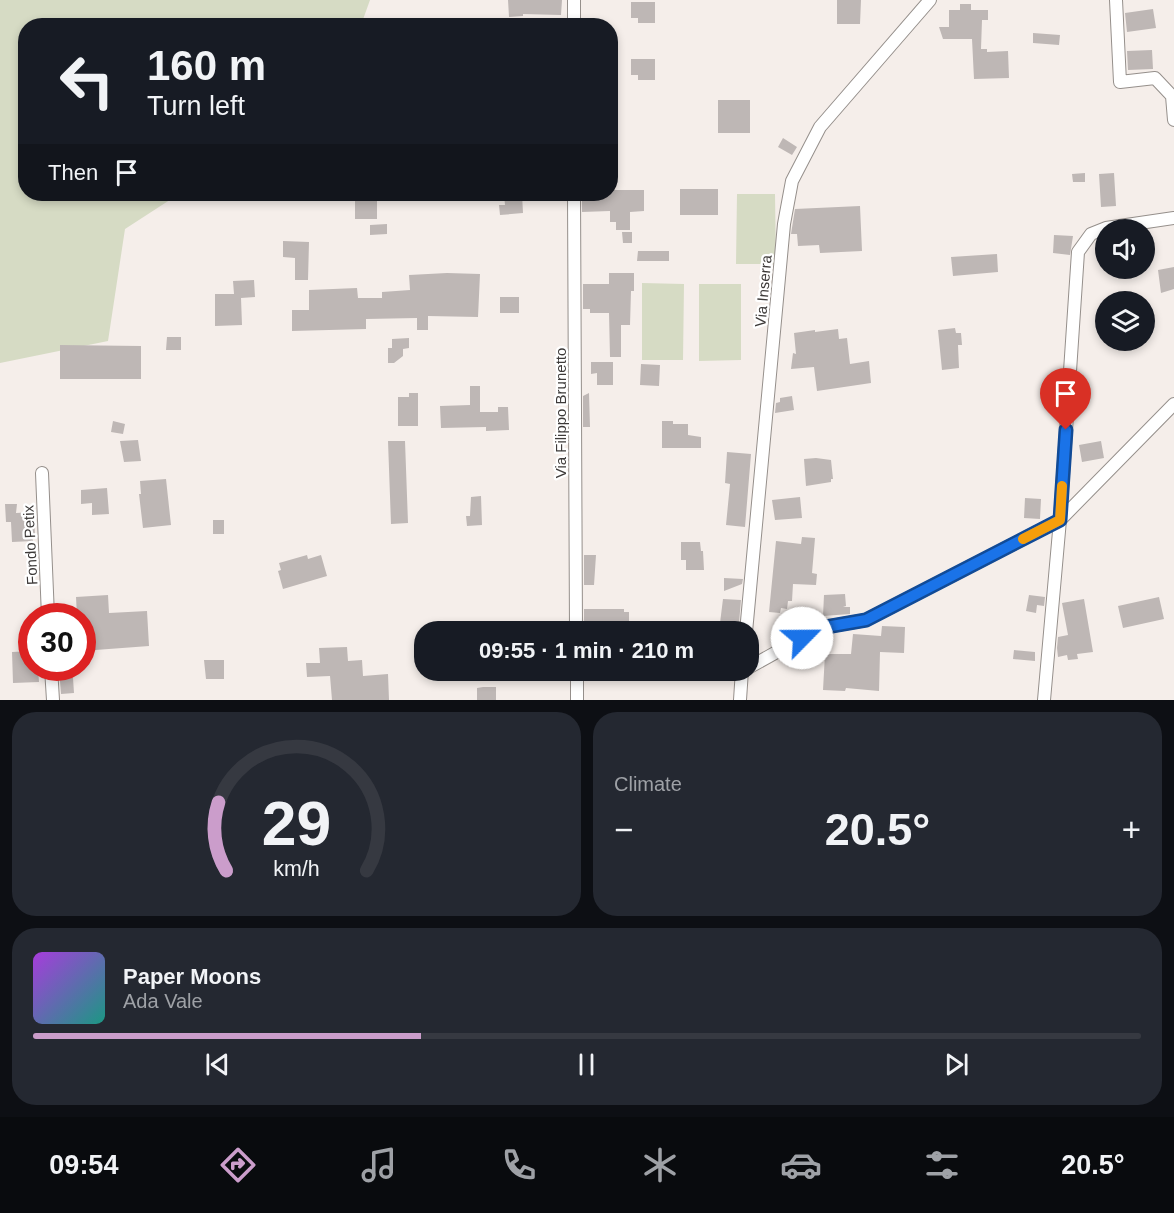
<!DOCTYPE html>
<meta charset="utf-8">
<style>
:root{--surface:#171b24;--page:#242831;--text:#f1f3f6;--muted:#9ea1a6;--line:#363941;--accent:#cb9dcb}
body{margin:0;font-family:Helvetica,sans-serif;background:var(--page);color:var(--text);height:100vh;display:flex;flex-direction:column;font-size:22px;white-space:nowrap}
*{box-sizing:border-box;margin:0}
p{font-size:20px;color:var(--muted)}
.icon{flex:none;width:33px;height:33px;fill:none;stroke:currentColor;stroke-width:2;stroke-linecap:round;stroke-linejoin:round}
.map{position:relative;height:700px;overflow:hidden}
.panel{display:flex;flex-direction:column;gap:12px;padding:12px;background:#0d0f14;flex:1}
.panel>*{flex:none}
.banner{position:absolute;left:18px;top:18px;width:600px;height:183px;border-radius:24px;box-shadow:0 3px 9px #0003;background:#171b24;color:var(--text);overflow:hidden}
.fabs{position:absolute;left:1095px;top:219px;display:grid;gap:12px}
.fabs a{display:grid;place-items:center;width:60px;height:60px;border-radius:50%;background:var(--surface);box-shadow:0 3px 9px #0003;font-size:30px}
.speed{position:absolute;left:18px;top:603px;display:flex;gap:12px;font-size:30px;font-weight:700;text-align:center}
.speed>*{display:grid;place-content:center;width:78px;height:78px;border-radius:50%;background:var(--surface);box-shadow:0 3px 9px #0003;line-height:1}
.speed .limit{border:9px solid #d22;background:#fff;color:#111}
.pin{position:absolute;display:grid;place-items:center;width:51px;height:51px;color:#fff;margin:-62px -26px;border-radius:50% 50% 50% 0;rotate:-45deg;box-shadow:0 0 6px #0007}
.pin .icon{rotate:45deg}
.me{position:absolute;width:66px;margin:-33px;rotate:67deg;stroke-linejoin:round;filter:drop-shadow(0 0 4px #0008)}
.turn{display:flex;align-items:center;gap:21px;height:126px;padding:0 30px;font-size:27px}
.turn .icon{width:78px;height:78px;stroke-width:2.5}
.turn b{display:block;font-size:42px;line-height:51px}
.then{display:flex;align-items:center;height:57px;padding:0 30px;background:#0003;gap:12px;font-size:22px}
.big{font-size:45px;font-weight:700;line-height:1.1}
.panel .widget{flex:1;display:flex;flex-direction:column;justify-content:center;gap:9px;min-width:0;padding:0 21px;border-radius:24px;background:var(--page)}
.panel .dial{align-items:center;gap:0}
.dial svg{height:156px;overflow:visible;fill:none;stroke:var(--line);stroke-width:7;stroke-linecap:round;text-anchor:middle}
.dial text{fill:var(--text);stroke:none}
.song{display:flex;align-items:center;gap:18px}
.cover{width:72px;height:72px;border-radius:9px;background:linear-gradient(135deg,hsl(280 70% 55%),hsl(170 70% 35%))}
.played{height:6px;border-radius:3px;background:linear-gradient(90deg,var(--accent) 35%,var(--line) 35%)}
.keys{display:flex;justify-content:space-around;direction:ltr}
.heat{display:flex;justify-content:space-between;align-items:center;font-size:33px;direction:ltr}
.panel .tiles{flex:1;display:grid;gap:12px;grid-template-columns:1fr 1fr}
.widget:last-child{grid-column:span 2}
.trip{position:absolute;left:414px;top:621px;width:345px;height:60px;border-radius:24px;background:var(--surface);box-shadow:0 3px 9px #0003;font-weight:700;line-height:60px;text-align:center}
.dock{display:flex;height:96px;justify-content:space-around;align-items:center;background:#090b0e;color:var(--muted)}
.dock .icon{width:42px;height:42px}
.dock .selected{color:var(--accent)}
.dock b{font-size:27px;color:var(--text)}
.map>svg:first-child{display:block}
.grass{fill:#d6dbc4}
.building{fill:#beb7b5}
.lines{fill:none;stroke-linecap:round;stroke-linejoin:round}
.street-casing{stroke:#958f8b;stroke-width:14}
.street{stroke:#fff;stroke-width:12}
.route-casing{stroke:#114b97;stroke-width:15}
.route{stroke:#1a73e8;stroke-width:10}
.slow{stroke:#f59e0b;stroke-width:10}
.labels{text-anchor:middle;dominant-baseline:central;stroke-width:4.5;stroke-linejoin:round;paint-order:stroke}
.street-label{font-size:15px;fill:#3d3a39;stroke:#fff}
</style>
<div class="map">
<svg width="1174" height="700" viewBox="0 0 1174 700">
<rect width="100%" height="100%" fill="#f5eeea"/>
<path class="grass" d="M 0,0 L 370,0 L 361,25 L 26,26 L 26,194 L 179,194 L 125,229 L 108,341 L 0,363 Z
M 737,194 L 775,194 L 776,264 L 736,264 Z
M 642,283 L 684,284 L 683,360 L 642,360 Z
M 699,284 L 741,284 L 741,360 L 699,361 Z"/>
<path class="building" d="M 508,0 L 562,0 L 561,15 L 523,14 L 523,16 L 509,17 Z
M 837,0 L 861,0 L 860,24 L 837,24 Z
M 631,2 L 655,2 L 655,23 L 638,23 L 638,18 L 631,18 Z
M 960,4 L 971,4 L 971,10 L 988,10 L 988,20 L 982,20 L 981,49 L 987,49 L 987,52 L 1008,51 L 1009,78 L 974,79 L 972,39 L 943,39 L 939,27 L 949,27 L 949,10 L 960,10 Z
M 1153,9 L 1156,28 L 1127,32 L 1125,13 Z
M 1033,33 L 1060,35 L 1059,45 L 1033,43 Z
M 1152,50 L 1153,69 L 1128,70 L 1127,51 Z
M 631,59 L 655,59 L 655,80 L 638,80 L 638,75 L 631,75 Z
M 718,100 L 750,100 L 750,133 L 718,133 Z
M 783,138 L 797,147 L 792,155 L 778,147 Z
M 1085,173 L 1085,182 L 1073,182 L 1072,174 Z
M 1114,173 L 1116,206 L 1101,207 L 1099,174 Z
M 680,189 L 718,189 L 718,215 L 680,215 Z
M 610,190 L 644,190 L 644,211 L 630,212 L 630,230 L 616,230 L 616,222 L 610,222 L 610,211 L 582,212 L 582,194 L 610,194 Z
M 355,194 L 377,194 L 377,219 L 355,219 Z
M 504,194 L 522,194 L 523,213 L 500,215 L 499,205 L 505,205 Z
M 860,206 L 862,251 L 820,253 L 819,245 L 798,246 L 797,234 L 791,234 L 795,209 Z
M 387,224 L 387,234 L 370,235 L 370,225 Z
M 622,232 L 632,232 L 632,243 L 623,243 Z
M 1054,235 L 1073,236 L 1070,255 L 1053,253 Z
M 283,241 L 309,242 L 308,280 L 295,280 L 295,258 L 283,257 Z
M 638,251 L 669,251 L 669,261 L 637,261 Z
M 997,254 L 998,272 L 953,276 L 951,257 Z
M 1174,267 L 1174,289 L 1161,293 L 1158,270 Z
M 447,273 L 480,274 L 478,317 L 428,316 L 428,330 L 417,330 L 417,318 L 366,319 L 366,329 L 292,331 L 292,310 L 309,310 L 309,290 L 357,288 L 358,298 L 382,298 L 382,292 L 410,290 L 409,275 Z
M 609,273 L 634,273 L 634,291 L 631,291 L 630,325 L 621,325 L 621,357 L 610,357 L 609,313 L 590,313 L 590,309 L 583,309 L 583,284 L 609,284 Z
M 254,280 L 255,297 L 241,298 L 242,325 L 215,326 L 215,294 L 234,294 L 233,281 Z
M 500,297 L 519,297 L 519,313 L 500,313 Z
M 955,328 L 956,333 L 961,333 L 962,345 L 958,345 L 959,368 L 942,370 L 938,330 Z
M 838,329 L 839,339 L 847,338 L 850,364 L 869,361 L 871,383 L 817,391 L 814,367 L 791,369 L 793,353 L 796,354 L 794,333 L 815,330 L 815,332 Z
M 167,337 L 181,337 L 181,350 L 166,350 Z
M 409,338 L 409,348 L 403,349 L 403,356 L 394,363 L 388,363 L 388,348 L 392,348 L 392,339 Z
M 60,345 L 141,346 L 141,379 L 60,379 Z
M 591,362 L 613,362 L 613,385 L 597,385 L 597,373 L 591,374 Z
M 641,364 L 660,365 L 659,386 L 640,385 Z
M 470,386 L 480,386 L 480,412 L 498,412 L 498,407 L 508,407 L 509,430 L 486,431 L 486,427 L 441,428 L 440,406 L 470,405 Z
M 409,393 L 418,393 L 418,426 L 398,426 L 398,397 L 409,397 Z
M 589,393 L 590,427 L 583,427 L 583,396 Z
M 792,396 L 794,410 L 775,413 L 776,403 L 780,402 L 780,398 Z
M 113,421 L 125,424 L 123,434 L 111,432 Z
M 662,421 L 673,421 L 673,424 L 688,424 L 688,435 L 701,437 L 701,448 L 662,448 Z
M 138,440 L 141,461 L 124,462 L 120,441 Z
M 388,441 L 405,441 L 408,523 L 391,524 Z
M 1101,441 L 1104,458 L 1082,462 L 1079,445 Z
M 727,452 L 751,454 L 745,527 L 726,525 L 730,484 L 725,483 Z
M 816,458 L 831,460 L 833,479 L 831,479 L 831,482 L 806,486 L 804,459 Z
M 166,479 L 171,525 L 143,528 L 139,494 L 141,494 L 140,481 Z
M 107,488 L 109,514 L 92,515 L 92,503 L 81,504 L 81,490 Z
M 481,496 L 482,525 L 467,526 L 466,516 L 470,516 L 471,497 Z
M 800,497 L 802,518 L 775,520 L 772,500 Z
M 1025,498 L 1041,499 L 1040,519 L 1024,518 Z
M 5,504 L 17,504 L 16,513 L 34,512 L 35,537 L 32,537 L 33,541 L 12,542 L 11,522 L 6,522 Z
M 213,520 L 224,520 L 224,534 L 213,534 Z
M 802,537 L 815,538 L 812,573 L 817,574 L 816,585 L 793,584 L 792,601 L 788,601 L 787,609 L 781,608 L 780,613 L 769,612 L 776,541 L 801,544 Z
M 681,542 L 700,542 L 701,551 L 703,551 L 704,570 L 686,570 L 686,560 L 681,560 Z
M 307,555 L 308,559 L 321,555 L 327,576 L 283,589 L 278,571 L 281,570 L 279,563 Z
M 584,555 L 596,555 L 594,585 L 584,585 Z
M 724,578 L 743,579 L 742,584 L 724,591 Z
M 845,594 L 846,606 L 843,607 L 850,607 L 850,614 L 823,616 L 824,595 Z
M 108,595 L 109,613 L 147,611 L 149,646 L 82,651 L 82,616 L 77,616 L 76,597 Z
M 1029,595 L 1045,597 L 1044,606 L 1037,605 L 1036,613 L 1026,611 Z
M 1159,597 L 1164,619 L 1123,628 L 1118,606 Z
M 723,599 L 741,600 L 739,623 L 720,623 Z
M 1084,599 L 1093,652 L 1077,654 L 1078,659 L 1068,660 L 1067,655 L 1058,657 L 1057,648 L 1058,637 L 1068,635 L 1062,603 Z
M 584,609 L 624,609 L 624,612 L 629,612 L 629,623 L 584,623 Z
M 882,626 L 905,627 L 904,653 L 880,652 L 879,691 L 846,688 L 845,691 L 823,690 L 825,654 L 851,654 L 853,634 L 881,636 Z
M 347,647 L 348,661 L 362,660 L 363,676 L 388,674 L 389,700 L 332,700 L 330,676 L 307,677 L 306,663 L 320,663 L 319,648 Z
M 1014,650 L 1035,652 L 1035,661 L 1013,659 Z
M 32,651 L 32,668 L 38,668 L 39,682 L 13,683 L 12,652 Z
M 204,660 L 224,660 L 224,679 L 206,679 Z
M 59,668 L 67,668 L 68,678 L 73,678 L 74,693 L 61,694 Z
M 483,687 L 496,687 L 496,700 L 477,700 L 477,688 Z"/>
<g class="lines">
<defs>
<path id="street" d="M 574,0 L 574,26
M 1116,0 L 1120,82 L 1155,78 L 1172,96 L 1174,120
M 574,194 L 576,632
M 42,473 L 48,616
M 746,632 L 784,224 L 792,181 L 820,127 L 930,0
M 51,668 L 53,700
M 748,668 L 820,628 L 866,620 L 1060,520 L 1174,404
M 577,670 L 577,700
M 740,700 L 742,670
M 1044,700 L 1060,520 L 1078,252 L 1091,234 L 1106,228 L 1174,218"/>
</defs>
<use href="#street" class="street-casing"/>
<use href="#street" class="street"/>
</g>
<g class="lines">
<defs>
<path id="route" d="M 802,638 L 820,628 L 866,620 L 1060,520 L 1066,430"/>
</defs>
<use href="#route" class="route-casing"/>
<use href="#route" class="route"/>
<path class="slow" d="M 1023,539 L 1060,520 L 1062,486"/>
</g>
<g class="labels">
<g class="street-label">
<text transform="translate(763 291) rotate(-85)">Via Inserra</text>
<text transform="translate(560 413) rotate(-90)">Via Filippo Brunetto</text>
<text transform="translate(30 545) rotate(-93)">Fondo Petix</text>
</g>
</g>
</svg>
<div class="fabs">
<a><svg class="icon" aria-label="sound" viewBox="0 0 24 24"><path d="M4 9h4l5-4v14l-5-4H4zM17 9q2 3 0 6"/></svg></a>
<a><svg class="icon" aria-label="layers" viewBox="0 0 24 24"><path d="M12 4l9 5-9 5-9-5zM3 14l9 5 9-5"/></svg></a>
</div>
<div class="speed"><div class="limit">30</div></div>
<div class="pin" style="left:1066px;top:430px;background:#d93025"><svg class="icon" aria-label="arrive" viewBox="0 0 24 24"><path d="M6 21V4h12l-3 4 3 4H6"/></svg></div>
<svg class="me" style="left:802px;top:638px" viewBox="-20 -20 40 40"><circle r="19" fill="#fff"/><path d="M0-13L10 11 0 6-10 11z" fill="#1a73e8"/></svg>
<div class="trip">09:55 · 1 min · 210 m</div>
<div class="banner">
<div class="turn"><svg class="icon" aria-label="left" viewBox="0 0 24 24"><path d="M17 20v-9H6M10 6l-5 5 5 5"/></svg><div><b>160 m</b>Turn left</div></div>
<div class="then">Then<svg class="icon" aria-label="arrive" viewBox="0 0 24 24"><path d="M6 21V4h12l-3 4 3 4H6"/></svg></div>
</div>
</div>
<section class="panel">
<div class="tiles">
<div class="widget dial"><svg viewBox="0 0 100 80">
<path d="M14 69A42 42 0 1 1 86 69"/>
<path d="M14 69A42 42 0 0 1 10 34" stroke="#cb9dcb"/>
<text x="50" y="56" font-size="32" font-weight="700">29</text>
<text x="50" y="72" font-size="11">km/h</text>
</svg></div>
<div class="widget"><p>Climate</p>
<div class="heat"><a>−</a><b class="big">20.5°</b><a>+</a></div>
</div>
<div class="widget">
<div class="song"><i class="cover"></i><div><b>Paper Moons</b><p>Ada Vale</p></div></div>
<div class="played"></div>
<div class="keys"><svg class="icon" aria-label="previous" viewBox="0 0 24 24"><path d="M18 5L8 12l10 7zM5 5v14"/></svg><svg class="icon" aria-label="pause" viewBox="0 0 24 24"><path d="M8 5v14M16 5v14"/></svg><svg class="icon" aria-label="next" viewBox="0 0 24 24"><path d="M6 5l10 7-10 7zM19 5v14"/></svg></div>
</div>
</div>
</section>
<nav class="dock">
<b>09:54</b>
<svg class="icon selected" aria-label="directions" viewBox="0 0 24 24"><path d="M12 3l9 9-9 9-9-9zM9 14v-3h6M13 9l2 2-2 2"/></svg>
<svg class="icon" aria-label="music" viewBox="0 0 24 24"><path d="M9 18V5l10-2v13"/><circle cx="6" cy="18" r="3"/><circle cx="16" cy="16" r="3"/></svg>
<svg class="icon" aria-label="phone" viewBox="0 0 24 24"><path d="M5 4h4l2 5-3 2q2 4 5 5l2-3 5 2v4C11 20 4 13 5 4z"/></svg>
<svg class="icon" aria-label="climate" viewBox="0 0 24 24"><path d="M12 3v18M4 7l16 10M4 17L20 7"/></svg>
<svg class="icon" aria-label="car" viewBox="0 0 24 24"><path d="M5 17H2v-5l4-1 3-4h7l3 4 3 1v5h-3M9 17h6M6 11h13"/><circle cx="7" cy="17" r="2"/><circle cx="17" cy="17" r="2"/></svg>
<svg class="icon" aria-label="filters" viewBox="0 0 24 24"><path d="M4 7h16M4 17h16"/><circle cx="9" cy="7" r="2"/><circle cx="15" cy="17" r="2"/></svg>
<b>20.5°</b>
</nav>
